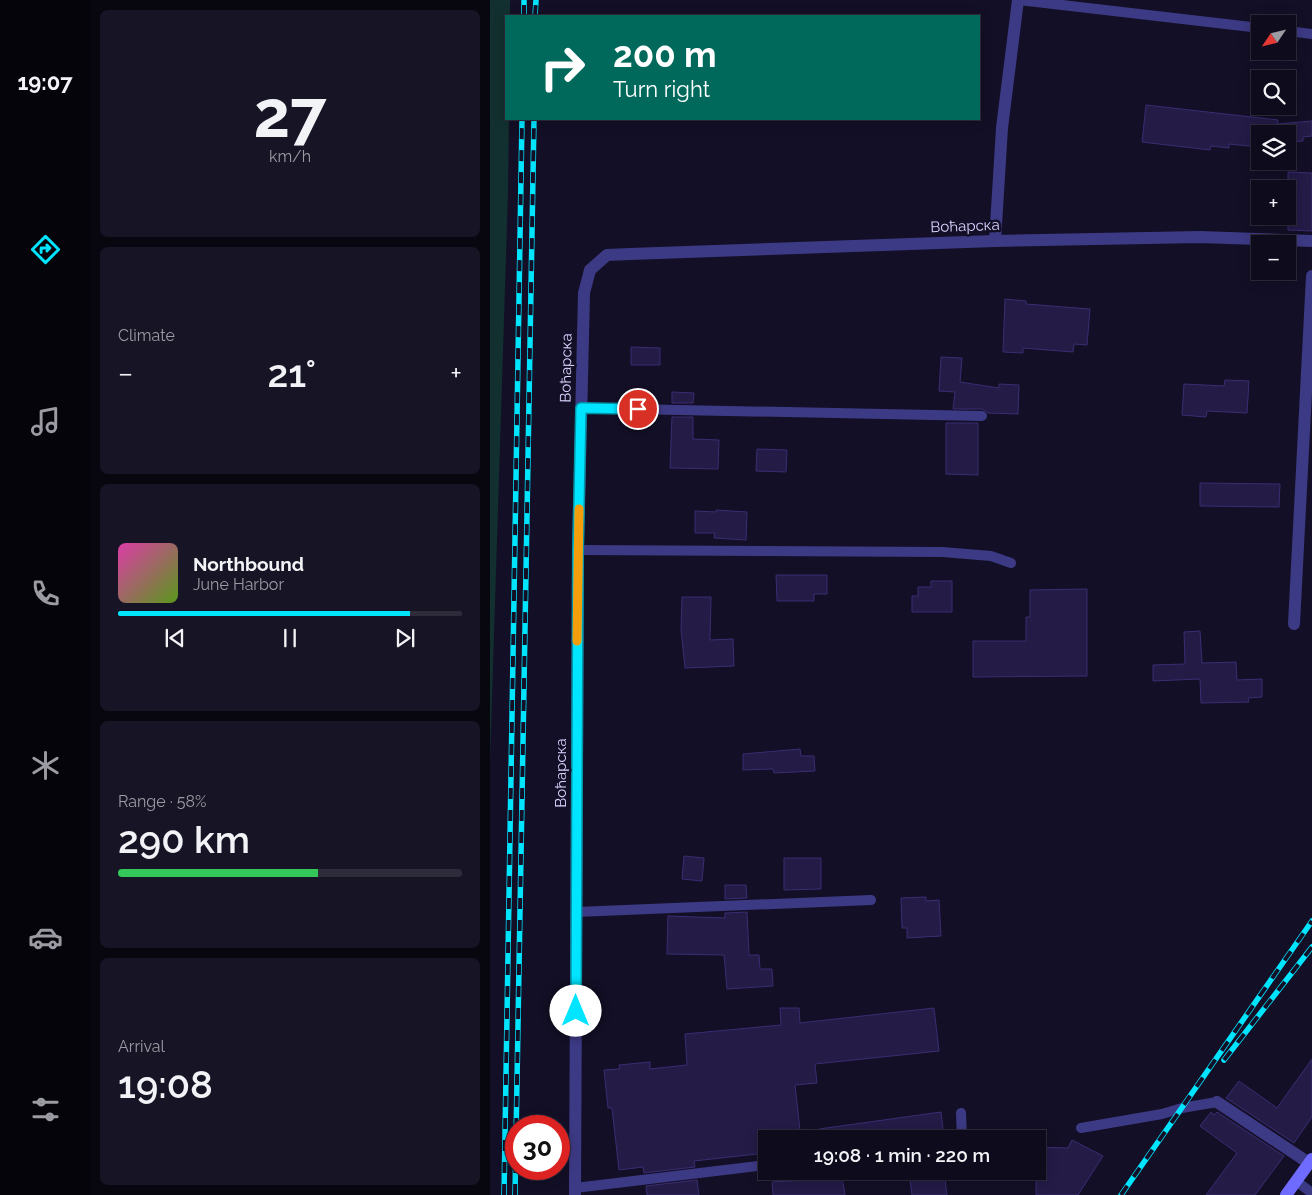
<!DOCTYPE html>
<meta charset="utf-8">
<style>
:root{--surface:#0e0b1c;--page:#171425;--text:#f1f3f6;--muted:#9b9ba3;--line:#2e2b3b;--accent:#00e5ff}
body{margin:0;font-family:Raleway,sans-serif;background:var(--page);color:var(--text);height:100vh;display:flex;flex-direction:column;font-size:19px;white-space:nowrap}
*{box-sizing:border-box;margin:0}
p{font-size:16px;color:var(--muted)}
.icon{flex:none;width:28px;height:28px;fill:none;stroke:currentColor;stroke-width:2;stroke-linecap:round;stroke-linejoin:round}
.map{position:relative;flex:1;overflow:hidden}
.side{display:flex;flex-direction:column;gap:10px;padding:10px;background:#08060f;width:400px}
.side>*{flex:none}
.hud{position:absolute;left:15px;top:15px;width:475px;height:105px;border-radius:0px;box-shadow:0 2px 12px #0003,0 0 0 1px var(--line);background:#00695c;color:#fff;overflow:hidden}
.needle{width:32px;rotate:235deg}
.controls{position:absolute;left:761px;top:15px;display:grid;gap:10px}
.controls a{display:grid;place-items:center;width:45px;height:45px;border-radius:0px;background:var(--surface);box-shadow:0 2px 12px #0003,0 0 0 1px var(--line);font-size:25px}
.speed{position:absolute;left:15px;top:1115px;display:flex;gap:10px;font-size:25px;font-weight:700;text-align:center}
.speed>*{display:grid;place-content:center;width:65px;height:65px;border-radius:50%;background:var(--surface);box-shadow:0 2px 12px #0003,0 0 0 1px var(--line);line-height:1}
.speed .limit{border:8px solid #d22;background:#fff;color:#111}
.pin{position:absolute;display:grid;place-items:center;width:42px;height:42px;color:#fff;margin:-21px;border:2px solid #fff;border-radius:50%;box-shadow:0 1px 5px #0007}
.me{position:absolute;width:55px;margin:-28px;rotate:0deg;stroke-linejoin:round;filter:drop-shadow(0 0 4px #0008)}
.turn{display:flex;align-items:center;gap:18px;height:105px;padding:0 25px;font-size:22px}
.turn .icon{width:65px;height:65px;stroke-width:2.5}
.turn b{display:block;font-size:35px;line-height:42px}
.big{font-size:38px;font-weight:600;line-height:1.1}
.side .widget{flex:1;display:flex;flex-direction:column;justify-content:center;gap:8px;min-width:0;padding:0 18px;border-radius:8px;background:var(--page)}
.side .dial{align-items:center;gap:0}
.dial b{font-size:65px;line-height:1}
.song{display:flex;align-items:center;gap:15px}
.cover{width:60px;height:60px;border-radius:8px;background:linear-gradient(135deg,hsl(320 70% 55%),hsl(90 70% 35%))}
.played{height:5px;border-radius:2px;background:linear-gradient(90deg,var(--accent) 85%,var(--line) 85%)}
.keys{display:flex;justify-content:space-around;direction:ltr}
.heat{display:flex;justify-content:space-between;align-items:center;font-size:28px;direction:ltr}
.charge{height:8px;border-radius:4px;background:linear-gradient(90deg,#34c759 58%,var(--line) 0)}
.trip{position:absolute;left:268px;top:1130px;width:288px;height:50px;border-radius:0px;background:var(--surface);box-shadow:0 2px 12px #0003,0 0 0 1px var(--line);font-weight:600;line-height:50px;text-align:center}
main{display:flex;flex:1;min-height:0}
.tabs{display:flex;flex-direction:column;width:90px;justify-content:space-around;align-items:center;background:#06040b;color:var(--muted)}
.tabs .icon{width:35px;height:35px}
.tabs .current{color:var(--accent)}
.tabs b{font-size:22px;color:var(--text)}
.map>svg:first-child{display:block}
.green{fill:#12302f}
.building{fill:#241b47;stroke:#3b2d73}
.lines{fill:none;stroke-linecap:round;stroke-linejoin:round}
.lane{stroke:#3d3a85;stroke-width:10}
.street{stroke:#3d3a85;stroke-width:12}
.secondary{stroke:#6f6bff;stroke-width:12}
.rail-casing{stroke:#00e5ff;stroke-width:5.5}
.rail{stroke:#130f26;stroke-width:4;stroke-dasharray:11;stroke-linecap:butt}
.route-casing{stroke:#0095a6;stroke-width:12}
.route{stroke:#00e5ff;stroke-width:9}
.slow{stroke:#f59e0b;stroke-width:9}
.labels{text-anchor:middle;dominant-baseline:central;stroke-width:5;stroke-linejoin:round;paint-order:stroke}
.street-label{font-size:15px;fill:#d9d4ff;stroke:#130f26}
</style>
<main>
<nav class="tabs">
<b>19:07</b>
<svg class="icon current" aria-label="directions" viewBox="0 0 24 24"><path d="M12 3l9 9-9 9-9-9zM9 14v-3h6M13 9l2 2-2 2"/></svg>
<svg class="icon" aria-label="music" viewBox="0 0 24 24"><path d="M9 18V5l10-2v13"/><circle cx="6" cy="18" r="3"/><circle cx="16" cy="16" r="3"/></svg>
<svg class="icon" aria-label="phone" viewBox="0 0 24 24"><path d="M5 4h4l2 5-3 2q2 4 5 5l2-3 5 2v4C11 20 4 13 5 4z"/></svg>
<svg class="icon" aria-label="climate" viewBox="0 0 24 24"><path d="M12 3v18M4 7l16 10M4 17L20 7"/></svg>
<svg class="icon" aria-label="car" viewBox="0 0 24 24"><path d="M5 17H2v-5l4-1 3-4h7l3 4 3 1v5h-3M9 17h6M6 11h13"/><circle cx="7" cy="17" r="2"/><circle cx="17" cy="17" r="2"/></svg>
<svg class="icon" aria-label="filters" viewBox="0 0 24 24"><path d="M4 7h16M4 17h16"/><circle cx="9" cy="7" r="2"/><circle cx="15" cy="17" r="2"/></svg>
</nav>
<section class="side">
<div class="widget dial"><b>27</b><p>km/h</p></div>
<div class="widget"><p>Climate</p>
<div class="heat"><a>−</a><b class="big">21°</b><a>+</a></div>
</div>
<div class="widget">
<div class="song"><i class="cover"></i><div><b>Northbound</b><p>June Harbor</p></div></div>
<div class="played"></div>
<div class="keys"><svg class="icon" aria-label="previous" viewBox="0 0 24 24"><path d="M18 5L8 12l10 7zM5 5v14"/></svg><svg class="icon" aria-label="pause" viewBox="0 0 24 24"><path d="M8 5v14M16 5v14"/></svg><svg class="icon" aria-label="next" viewBox="0 0 24 24"><path d="M6 5l10 7-10 7zM19 5v14"/></svg></div>
</div>
<div class="widget"><p>Range · 58%</p><b class="big">290 km</b><div class="charge"></div></div>
<div class="widget"><p>Arrival</p><b class="big">19:08</b></div>
</section>
<div class="map">
<svg width="822" height="1195" viewBox="0 0 822 1195">
<rect width="100%" height="100%" fill="#130f26"/>
<path class="green" d="M 0,0 L 20,0 L 20,16 L 16,16 L 16,119 L 19,119 L 18,194 L 0,761 Z"/>
<path class="building" d="M 656,105 L 788,120 L 787,124 L 822,121 L 822,136 L 813,137 L 813,141 L 798,142 L 798,134 L 770,134 L 770,145 L 758,146 L 739,144 L 739,148 L 721,146 L 720,150 L 652,142 Z
M 798,172 L 822,173 L 822,231 L 798,230 Z
M 515,299 L 536,301 L 536,304 L 600,309 L 597,345 L 584,344 L 583,352 L 533,348 L 533,353 L 513,352 Z
M 141,347 L 170,348 L 170,365 L 141,365 Z
M 451,357 L 472,358 L 470,382 L 509,388 L 509,384 L 529,385 L 528,414 L 498,413 L 492,409 L 463,409 L 465,392 L 449,391 Z
M 735,380 L 759,381 L 757,413 L 717,411 L 716,417 L 692,415 L 694,384 L 734,386 Z
M 182,392 L 204,393 L 203,403 L 182,403 Z
M 182,417 L 203,417 L 203,439 L 229,440 L 228,469 L 180,468 Z
M 456,423 L 488,423 L 488,475 L 456,474 Z
M 267,449 L 297,450 L 296,472 L 266,471 Z
M 710,483 L 790,484 L 789,507 L 710,506 Z
M 226,510 L 257,512 L 256,540 L 224,538 L 225,533 L 205,533 L 205,511 L 226,512 Z
M 286,575 L 337,575 L 337,594 L 324,594 L 324,601 L 287,601 Z
M 441,581 L 462,581 L 462,612 L 422,612 L 422,596 L 428,596 L 428,587 L 441,587 Z
M 597,589 L 597,676 L 483,677 L 483,641 L 536,641 L 536,617 L 540,617 L 540,590 Z
M 192,597 L 221,597 L 220,640 L 243,639 L 244,666 L 195,668 L 191,629 Z
M 710,631 L 712,663 L 746,662 L 747,680 L 772,679 L 772,697 L 758,698 L 759,702 L 711,703 L 710,679 L 663,681 L 663,665 L 695,664 L 694,632 Z
M 310,749 L 311,756 L 324,756 L 325,771 L 284,773 L 283,769 L 253,770 L 253,754 Z
M 194,856 L 214,858 L 212,881 L 192,879 Z
M 294,858 L 331,858 L 331,889 L 294,890 Z
M 235,885 L 256,885 L 257,898 L 235,899 Z
M 436,897 L 436,901 L 449,900 L 451,936 L 417,938 L 417,928 L 412,928 L 411,898 Z
M 257,912 L 259,955 L 269,955 L 270,969 L 282,969 L 283,986 L 237,989 L 234,955 L 177,954 L 178,916 L 235,918 L 235,913 Z
M 290,1008 L 309,1008 L 310,1023 L 444,1008 L 449,1051 L 325,1064 L 327,1083 L 305,1085 L 311,1139 L 276,1139 L 276,1153 L 204,1161 L 205,1167 L 154,1173 L 153,1167 L 129,1170 L 122,1108 L 118,1108 L 114,1070 L 130,1069 L 129,1065 L 160,1062 L 160,1069 L 197,1065 L 195,1034 L 291,1025 Z
M 822,1059 L 822,1117 L 804,1143 L 736,1098 L 749,1081 L 787,1108 Z
M 451,1112 L 454,1137 L 439,1139 L 329,1139 L 329,1129 Z
M 721,1112 L 724,1115 L 727,1112 L 794,1156 L 765,1195 L 716,1195 L 747,1153 L 710,1126 Z
M 582,1140 L 613,1156 L 588,1195 L 546,1195 L 546,1147 L 578,1148 Z
M 335,1171 L 351,1171 L 355,1195 L 283,1195 L 282,1182 L 336,1179 Z
M 425,1171 L 454,1171 L 457,1195 L 422,1195 L 420,1180 L 426,1179 Z
M 207,1180 L 209,1195 L 157,1195 L 156,1186 Z"/>
<g class="lines">
<path class="lane" d="M 529,0 L 770,28
M 798,31 L 822,34
M 91,408 L 492,416
M 88,550 L 452,552 L 501,556 L 521,563
M 86,912 L 381,900
M 471,1113 L 472,1139
M 591,1128 L 672,1114 L 692,1108 L 727,1102
M 806,1181 L 822,1193
M 85,1188 L 276,1165"/>
<path class="street" d="M 505,241 L 512,128 L 528,0
M 804,624 L 822,276
M 727,1102 L 819,1163
M 85,1195 L 88,550 L 94,293 L 100,270 L 117,255 L 140,254 L 505,241 L 710,237 L 822,241"/>
<path class="secondary" d="M 796,1195 L 822,1159"/>
<defs>
<path id="rail" d="M 34,16 L 34,0
M 45,16 L 46,0
M 734,1060 L 822,947
M 14,1195 L 32,119
M 25,1195 L 44,119
M 631,1195 L 822,921"/>
</defs>
<use href="#rail" class="rail-casing"/>
<use href="#rail" class="rail"/>
</g>
<g class="lines">
<defs>
<path id="route" d="M 86,1011 L 88,550 L 91,408 L 148,409"/>
</defs>
<use href="#route" class="route-casing"/>
<use href="#route" class="route"/>
<path class="slow" d="M 87,641 L 89,509"/>
</g>
<g class="labels">
<g class="street-label">
<text transform="translate(475 226) rotate(-2)">Воћарска</text>
<text transform="translate(76 368) rotate(-89)">Воћарска</text>
<text transform="translate(71 773) rotate(-90)">Воћарска</text>
</g>
</g>
</svg>
<div class="controls">
<a><svg class="needle" viewBox="-14 -14 28 28"><path d="M0-13l5 13h-10z" fill="#e53935"/><path d="M0 13l5-13h-10z" fill="#9b9ba3"/></svg></a>
<a><svg class="icon" aria-label="search" viewBox="0 0 24 24"><circle cx="10" cy="10" r="6"/><path d="M15 15l6 6"/></svg></a>
<a><svg class="icon" aria-label="layers" viewBox="0 0 24 24"><path d="M12 4l9 5-9 5-9-5zM3 14l9 5 9-5"/></svg></a>
<a>+</a>
<a>−</a>
</div>
<div class="speed"><div class="limit">30</div></div>
<div class="pin" style="left:148px;top:409px;background:#d93025"><svg class="icon" aria-label="arrive" viewBox="0 0 24 24"><path d="M6 21V4h12l-3 4 3 4H6"/></svg></div>
<svg class="me" style="left:86px;top:1011px" viewBox="-20 -20 40 40"><circle r="19" fill="#fff"/><path d="M0-13L10 11 0 6-10 11z" fill="#00e5ff"/></svg>
<div class="trip">19:08 · 1 min · 220 m</div>
<div class="hud">
<div class="turn"><svg class="icon" aria-label="right" viewBox="0 0 24 24"><path d="M7 20v-9h11M14 6l5 5-5 5"/></svg><div><b>200 m</b>Turn right</div></div>
</div>
</div>
</main>
